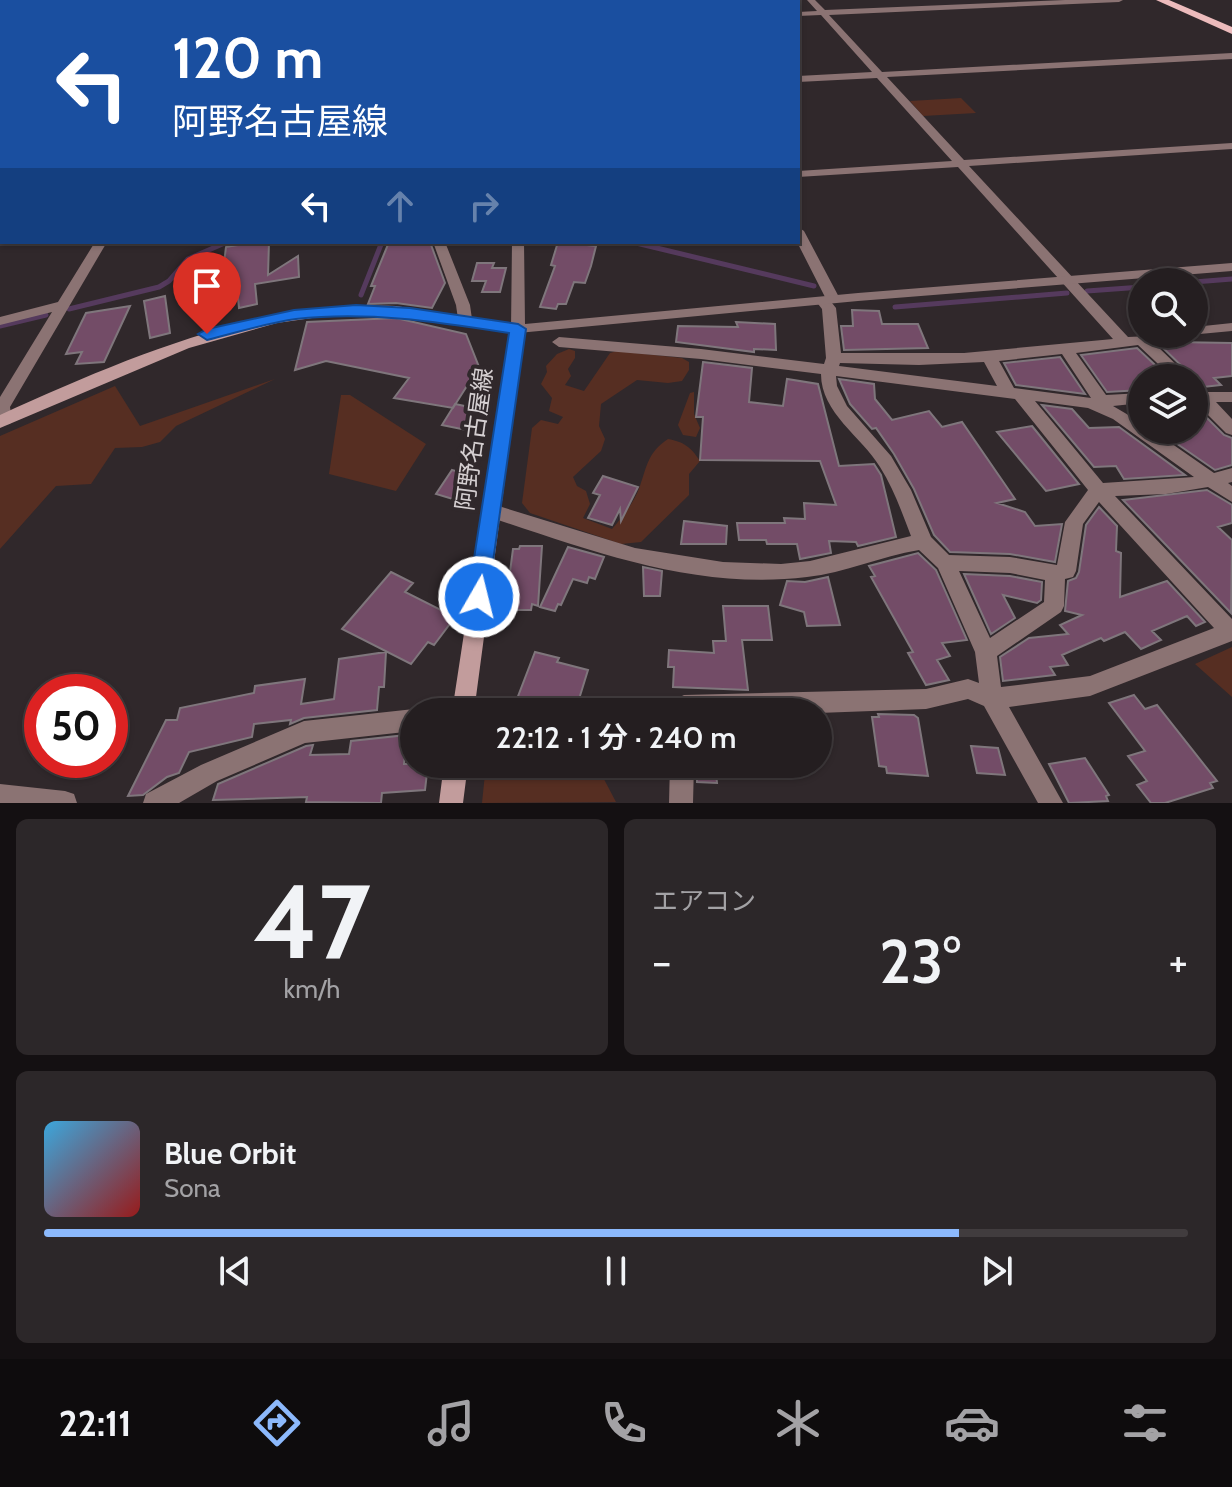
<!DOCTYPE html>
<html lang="ja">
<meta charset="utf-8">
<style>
:root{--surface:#241e20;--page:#2c2729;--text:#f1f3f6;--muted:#a3a2a5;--line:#413c3e;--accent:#8cb9fc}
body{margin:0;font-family:Cabin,"Noto Sans JP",sans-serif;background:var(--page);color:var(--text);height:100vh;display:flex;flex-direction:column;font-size:30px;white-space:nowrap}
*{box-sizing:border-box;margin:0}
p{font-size:26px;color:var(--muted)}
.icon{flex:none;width:44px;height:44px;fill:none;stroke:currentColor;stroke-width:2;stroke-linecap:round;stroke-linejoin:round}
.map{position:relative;height:803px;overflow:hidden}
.sheet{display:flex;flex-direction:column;gap:16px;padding:16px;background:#141012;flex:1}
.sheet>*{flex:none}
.hud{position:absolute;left:0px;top:0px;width:800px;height:244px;box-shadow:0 2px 6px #0004,0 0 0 2px var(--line);background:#1a4fa0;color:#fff;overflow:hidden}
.fabs{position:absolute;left:1128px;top:268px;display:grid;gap:16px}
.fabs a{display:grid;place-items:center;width:80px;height:80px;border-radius:50%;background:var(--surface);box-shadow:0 2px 6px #0004,0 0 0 2px var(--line);font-size:40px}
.speed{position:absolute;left:24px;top:674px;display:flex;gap:16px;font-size:40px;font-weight:700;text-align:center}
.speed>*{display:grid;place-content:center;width:104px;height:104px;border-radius:50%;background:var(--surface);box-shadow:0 2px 6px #0004,0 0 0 2px var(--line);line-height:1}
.speed .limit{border:12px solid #d22;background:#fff;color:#111}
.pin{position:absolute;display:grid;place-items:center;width:68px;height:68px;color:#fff;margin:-82px -34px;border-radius:50% 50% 50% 0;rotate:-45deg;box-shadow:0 0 8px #0007}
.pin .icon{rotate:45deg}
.me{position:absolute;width:88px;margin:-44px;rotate:8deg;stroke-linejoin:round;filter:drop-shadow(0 0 6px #0008)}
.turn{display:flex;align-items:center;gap:28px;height:168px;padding:0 40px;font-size:36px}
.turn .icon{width:104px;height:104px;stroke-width:2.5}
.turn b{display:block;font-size:56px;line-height:68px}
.lanes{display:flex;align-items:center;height:76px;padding:0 40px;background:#0003;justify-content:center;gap:40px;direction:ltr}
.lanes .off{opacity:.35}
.big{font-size:60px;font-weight:600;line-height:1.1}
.sheet .card{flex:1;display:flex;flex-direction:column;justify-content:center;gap:12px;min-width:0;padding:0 28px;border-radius:12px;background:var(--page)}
.sheet .dial{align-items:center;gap:0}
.dial b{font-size:104px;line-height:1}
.song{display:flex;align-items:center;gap:24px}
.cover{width:96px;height:96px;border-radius:12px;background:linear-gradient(135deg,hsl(200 70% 55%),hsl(0 70% 35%))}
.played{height:8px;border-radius:4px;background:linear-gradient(90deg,var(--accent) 80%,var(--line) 80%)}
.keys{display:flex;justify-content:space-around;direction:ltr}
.heat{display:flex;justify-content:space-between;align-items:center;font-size:44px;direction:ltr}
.sheet .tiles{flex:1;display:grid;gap:16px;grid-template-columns:1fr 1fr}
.card:last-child{grid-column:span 2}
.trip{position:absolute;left:400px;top:698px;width:432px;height:80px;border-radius:40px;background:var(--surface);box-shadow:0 2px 6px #0004,0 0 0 2px var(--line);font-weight:600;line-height:80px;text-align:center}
.tabs{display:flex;height:128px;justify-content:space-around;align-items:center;background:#0e0c0d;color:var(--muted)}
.tabs .icon{width:56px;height:56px}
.tabs .active{color:var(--accent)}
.tabs b{font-size:36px;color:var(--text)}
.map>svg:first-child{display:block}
.green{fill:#562e22}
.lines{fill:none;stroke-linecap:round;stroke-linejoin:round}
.stream-far1{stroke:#553a5d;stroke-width:3}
.stream{stroke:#553a5d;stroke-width:5}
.building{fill:#734c67;stroke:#7f767c;stroke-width:2}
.minor{fill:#8b7373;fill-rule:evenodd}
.tertiary{fill:#8b7373;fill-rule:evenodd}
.secondary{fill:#c29c9c;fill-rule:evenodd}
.primary{fill:#ecbbbc;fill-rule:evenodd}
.route{fill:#1a73e8;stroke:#114b97;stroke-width:2}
.labels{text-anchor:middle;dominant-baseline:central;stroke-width:8;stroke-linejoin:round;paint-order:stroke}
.street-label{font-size:24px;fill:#d5cfd1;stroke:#30282b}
</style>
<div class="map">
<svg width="1232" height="803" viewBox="0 0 1232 803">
<rect width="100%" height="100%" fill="#30282b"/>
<path class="green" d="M 961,98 L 976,113 L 923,116 L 910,101 Z
M 569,349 L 575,351 L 575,358 L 568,369 L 571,376 L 565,385 L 584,391 L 610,353 L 617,351 L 682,358 L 689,362 L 689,370 L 682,381 L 668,383 L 637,380 L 601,404 L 599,426 L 605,439 L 601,451 L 573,477 L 577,486 L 586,491 L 590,504 L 583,518 L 612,529 C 623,516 634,503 640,486 C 647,466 648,452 668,439 C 684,442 691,447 700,461 L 689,474 L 689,495 L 641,542 L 621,544 L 530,513 L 522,503 L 532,428 L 541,420 L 558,424 L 563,417 L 549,411 L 552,398 L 541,384 L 547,372 L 546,366 L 557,354 Z
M 275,379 L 176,426 L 160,442 L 142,447 L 115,448 L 91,484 L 56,486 L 0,549 L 0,436 L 115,386 L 140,426 Z
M 694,392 L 694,414 L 700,428 L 696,437 L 683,435 L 678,425 L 690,393 Z
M 341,395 L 350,395 L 426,444 L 396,491 L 329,474 Z
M 1232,647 L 1232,697 L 1195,664 Z
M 486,764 L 596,764 L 616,802 L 482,803 Z"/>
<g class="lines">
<path class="stream-far1" d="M 226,1 L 236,2
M 283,2 L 286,0"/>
<path class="stream" d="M 632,242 L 814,286
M 1194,282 L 1232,279
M 1087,291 L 1142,287
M 361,295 L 382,242
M 895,307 L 1067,293
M 69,309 L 159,287 L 169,281 L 188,259 L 227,242
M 0,326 L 46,315"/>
</g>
<path class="building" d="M 256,242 L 269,242 L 268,275 L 298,256 L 299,277 L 255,284 L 257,304 L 239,308 L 237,289 L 217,293 L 215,260 L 224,263 L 226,247 Z
M 389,242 L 430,242 L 445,283 L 432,308 L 396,303 L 368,304 L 375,286 L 371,286 Z
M 558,242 L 596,246 L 591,266 L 585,283 L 574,282 L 566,304 L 558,304 L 556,309 L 540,307 L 555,266 L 551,265 Z
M 477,263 L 494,263 L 492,268 L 506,268 L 500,292 L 482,292 L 486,281 L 472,281 Z
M 165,296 L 170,333 L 150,338 L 144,301 Z
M 130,306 L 104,362 L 76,364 L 82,352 L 66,354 L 86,313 Z
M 852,310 L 879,311 L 882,324 L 918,324 L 928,348 L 844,350 L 841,326 L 853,326 Z
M 396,318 L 466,334 L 479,367 L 453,408 L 394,398 L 409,378 L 326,361 L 295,370 L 307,322 Z
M 736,322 L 775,324 L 776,350 L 754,349 L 754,352 L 676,342 L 678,326 L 738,327 Z
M 1173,342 L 1232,343 L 1232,376 L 1214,378 L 1221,385 L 1203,387 L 1194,382 L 1192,376 L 1160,345 Z
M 1137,348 L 1169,378 L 1142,378 L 1142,390 L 1107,392 L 1081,355 Z
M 1060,357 L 1085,394 L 1016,385 L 1004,363 Z
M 703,362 L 752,368 L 749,402 L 783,406 L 787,379 L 818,384 L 839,466 L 874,464 L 881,475 L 896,537 L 858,546 L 856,542 L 829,541 L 831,553 L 800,559 L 797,544 L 767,544 L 766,540 L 739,540 L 737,523 L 785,523 L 784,518 L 805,519 L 804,503 L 836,505 L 820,461 L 700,460 L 703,417 L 696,417 Z
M 839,379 L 874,384 L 875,399 L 892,420 L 929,411 L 942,427 L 962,422 L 1015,499 L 997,503 L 1025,512 L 1035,526 L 1062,524 L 1055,562 L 1010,554 L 950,552 L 934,535 L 914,489 L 894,454 L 876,428 L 872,429 L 850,404 Z
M 455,404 L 479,409 L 466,430 L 442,425 Z
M 1042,405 L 1072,409 L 1089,428 L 1119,427 L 1185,475 L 1124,479 L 1116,466 L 1094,467 Z
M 1194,405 L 1224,435 L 1232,438 L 1232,465 L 1215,470 L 1157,430 L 1194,430 Z
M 1032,426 L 1079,484 L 1046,491 L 997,432 Z
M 452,470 L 478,477 L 463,502 L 436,494 Z
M 603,476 L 638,487 L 621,521 L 620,509 L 612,525 L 588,518 L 600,495 L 593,493 Z
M 1207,490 L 1232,505 L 1232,523 L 1218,527 L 1232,540 L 1231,613 L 1123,500 Z
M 1099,507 L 1117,526 L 1116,551 L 1121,553 L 1120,597 L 1167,581 L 1205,622 L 1196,626 L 1187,616 L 1152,631 L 1161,640 L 1141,649 L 1125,632 L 1104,641 L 1101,638 L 1062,655 L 1068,665 L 1050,667 L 1055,675 L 1003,681 L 1000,657 L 1029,638 L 1068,634 L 1060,625 L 1082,615 L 1065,611 L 1068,581 L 1076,578 L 1079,572 L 1086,525 Z
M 684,521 L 727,526 L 726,544 L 681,544 Z
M 520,546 L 542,546 L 538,606 L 532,604 L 531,610 L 505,610 L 513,549 L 519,549 Z
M 568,547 L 604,557 L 595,579 L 589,577 L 587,583 L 573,579 L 561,605 L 558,604 L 555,611 L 540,607 Z
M 918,553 L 936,570 L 967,640 L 942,643 L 950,656 L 937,660 L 949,680 L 926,685 L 908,653 L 913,652 L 871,577 L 875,576 L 869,566 Z
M 643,567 L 662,571 L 660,596 L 644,596 Z
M 391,572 L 413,583 L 405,592 L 455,617 L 434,645 L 428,642 L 411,664 L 342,629 Z
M 964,574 L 1010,576 L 1042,582 L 1041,600 L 1037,603 L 1003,595 L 1015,618 L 991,634 Z
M 828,577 L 840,625 L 807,626 L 804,612 L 780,605 L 787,581 L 805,582 Z
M 723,606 L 768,606 L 772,640 L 742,640 L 748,690 L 673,687 L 674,667 L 668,667 L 669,650 L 714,653 L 713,641 L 726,641 Z
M 386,652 L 384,687 L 379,687 L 377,710 L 304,718 L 290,724 L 291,720 L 254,724 L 252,737 L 189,752 L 179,773 L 167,777 L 143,795 L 128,796 L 166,720 L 177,720 L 180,708 L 254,693 L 255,686 L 305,679 L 301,704 L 334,699 L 339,659 Z
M 535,652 L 559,658 L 557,662 L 588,670 L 575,712 L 512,712 Z
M 1134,695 L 1145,709 L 1157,705 L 1217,781 L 1210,783 L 1213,788 L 1165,803 L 1151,803 L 1137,785 L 1147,781 L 1128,756 L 1145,751 L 1109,703 Z
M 878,714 L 914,715 L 918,718 L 928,776 L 887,773 L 886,767 L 879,766 L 872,717 L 879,717 Z
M 407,735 L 404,764 L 428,764 L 425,790 L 382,793 L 381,803 L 306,802 L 307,797 L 213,800 L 218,784 L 306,746 L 313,745 L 310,755 L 349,754 L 351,741 Z
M 971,746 L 998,748 L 1005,775 L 977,773 Z
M 1085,758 L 1109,795 L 1106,796 L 1108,801 L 1069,803 L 1049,764 Z
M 697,764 L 715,764 L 717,783 L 697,782 Z"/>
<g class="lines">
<path class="minor" d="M 354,0 L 362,0 L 353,2 Z
M 807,0 L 815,0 L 825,10 L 1065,0 L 1123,0 L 1119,2 L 829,15 L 882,72 L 1232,53 L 1232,59 L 887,77 L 964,160 L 1232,143 L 1232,149 L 969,166 L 1128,337 L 1194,334 L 1194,327 L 1232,323 L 1232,331 L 1189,335 L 1154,343 L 1190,378 L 1173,378 L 1138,345 L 1076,353 L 1106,395 L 1142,393 L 1142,403 L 1113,406 L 1142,423 L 1142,430 L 1152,430 L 1214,473 L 1232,468 L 1232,482 L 1228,483 L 1232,486 L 1232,502 L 1208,487 L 1166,494 L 1115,496 L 1232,619 L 1232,641 L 1090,696 L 1009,707 L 1063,803 L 1038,803 L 984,706 L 968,699 L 926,709 L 818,713 L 673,712 L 676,699 L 684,695 L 926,689 L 968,679 L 979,683 L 975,652 L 938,568 L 919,550 C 881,556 845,573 807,577 C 695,591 590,550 486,516 L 483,511 L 486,506 L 492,504 L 635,548 L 723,562 L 781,564 L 810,561 L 911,536 C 902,513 894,489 880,467 C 862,437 821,413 821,374 L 701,359 L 559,347 L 552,342 L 559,337 L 701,349 L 824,364 L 826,358 L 822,309 L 815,300 L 817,297 L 825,297 L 797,242 L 798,227 L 804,231 L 840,299 L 832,303 L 836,308 L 841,353 L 964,353 L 1113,339 L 958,167 L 798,177 L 798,171 L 952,161 L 877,78 L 798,82 L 798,76 L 872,72 L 821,15 L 798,16 L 798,12 L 817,11 ZM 1062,354 L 1091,398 L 1014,388 L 999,361 ZM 984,362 L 997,386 L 839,366 L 840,363 L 919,365 ZM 836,376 L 1015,399 L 1088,490 L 1065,522 L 1057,565 L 1010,557 L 949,555 L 931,537 L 911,490 L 891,456 L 847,406 L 837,386 ZM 1035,401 L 1088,408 L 1113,419 L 1194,477 L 1103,483 ZM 1099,502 L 1214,628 L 1090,676 L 1001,687 L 997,656 L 1061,612 L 1064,606 L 1065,579 L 1073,577 L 1076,571 L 1083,524 ZM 959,571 L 1010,573 L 1045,580 L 1044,602 L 990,638 Z
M 0,48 L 2,48 L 2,54 L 0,54 Z
M 0,187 L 2,187 L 2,195 L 0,195 Z
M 0,222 L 2,222 L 2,230 L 0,230 Z
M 95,242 L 107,242 L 10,407 L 12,420 L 10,424 L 0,425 L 0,397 L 52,312 L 0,325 L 0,317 L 58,302 Z
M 433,242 L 445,242 L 470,305 L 472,319 L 470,322 L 465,323 L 458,319 L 456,305 Z
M 1194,385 L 1205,392 L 1232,392 L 1232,402 L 1216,402 L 1232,419 L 1232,435 L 1226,433 L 1194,401 Z
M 414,709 L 421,712 L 414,712 L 414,731 L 305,743 L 217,781 L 179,803 L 143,803 L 146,794 L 201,765 L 304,721 Z
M 670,764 L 694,764 L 693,803 L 669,803 Z
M 0,784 L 65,791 L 74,794 L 77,803 L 0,803 Z"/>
<path class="tertiary" d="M 514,0 L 522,0 L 522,2 L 514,2 Z
M 512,242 L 524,242 L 525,324 L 858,293 L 1232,263 L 1232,271 L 858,301 L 518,333 L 511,329 Z"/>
<path class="secondary" d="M 396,306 L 518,325 L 525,329 L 474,712 L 452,712 L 510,332 L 396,315 L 326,316 L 277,323 L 189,348 L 0,428 L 0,415 C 127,358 254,302 396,306 Z
M 444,764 L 468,764 L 463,803 L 439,803 Z"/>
<path class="primary" d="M 1156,0 L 1169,0 L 1232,27 L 1232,34 Z"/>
</g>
<path class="route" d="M 356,305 L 410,308 L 518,324 L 526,329 L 487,604 L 479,607 L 471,604 L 468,597 L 509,333 C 438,322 369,311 296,319 C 266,323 236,333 207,340 L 198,334 L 207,329 L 294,310 Z"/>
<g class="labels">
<g class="street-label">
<text transform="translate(474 439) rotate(-82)">阿野名古屋線</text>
</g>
</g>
</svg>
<div class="fabs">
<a><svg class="icon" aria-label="search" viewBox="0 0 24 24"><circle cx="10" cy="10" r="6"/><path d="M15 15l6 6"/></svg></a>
<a><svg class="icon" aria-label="layers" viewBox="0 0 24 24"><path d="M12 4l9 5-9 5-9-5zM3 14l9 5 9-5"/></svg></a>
</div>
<div class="speed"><div class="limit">50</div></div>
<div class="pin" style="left:207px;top:334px;background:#d93025"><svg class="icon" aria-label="arrive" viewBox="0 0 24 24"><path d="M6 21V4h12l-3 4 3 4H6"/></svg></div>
<svg class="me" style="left:479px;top:597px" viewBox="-20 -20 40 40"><circle r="17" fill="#1a73e8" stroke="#fff" stroke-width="3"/><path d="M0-11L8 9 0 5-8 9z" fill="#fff"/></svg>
<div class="trip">22:12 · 1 分 · 240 m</div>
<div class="hud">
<div class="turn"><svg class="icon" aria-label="left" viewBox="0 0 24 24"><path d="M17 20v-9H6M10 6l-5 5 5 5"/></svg><div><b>120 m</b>阿野名古屋線</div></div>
<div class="lanes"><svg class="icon" aria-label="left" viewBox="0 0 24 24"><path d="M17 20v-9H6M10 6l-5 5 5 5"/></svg><svg class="icon off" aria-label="ahead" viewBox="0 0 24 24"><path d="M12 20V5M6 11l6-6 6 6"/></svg><svg class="icon off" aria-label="right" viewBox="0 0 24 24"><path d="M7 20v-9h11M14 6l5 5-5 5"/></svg></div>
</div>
</div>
<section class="sheet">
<div class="tiles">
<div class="card dial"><b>47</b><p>km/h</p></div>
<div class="card"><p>エアコン</p>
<div class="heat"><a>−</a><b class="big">23°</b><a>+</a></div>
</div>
<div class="card">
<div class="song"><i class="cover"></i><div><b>Blue Orbit</b><p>Sona</p></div></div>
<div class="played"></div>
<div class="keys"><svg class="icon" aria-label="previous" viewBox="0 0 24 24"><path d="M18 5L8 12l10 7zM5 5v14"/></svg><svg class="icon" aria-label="pause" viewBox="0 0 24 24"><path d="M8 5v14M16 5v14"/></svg><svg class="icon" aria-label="next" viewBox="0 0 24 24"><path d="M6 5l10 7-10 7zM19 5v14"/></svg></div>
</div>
</div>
</section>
<nav class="tabs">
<b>22:11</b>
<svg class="icon active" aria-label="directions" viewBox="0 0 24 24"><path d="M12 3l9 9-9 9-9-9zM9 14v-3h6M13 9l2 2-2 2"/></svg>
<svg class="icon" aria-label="music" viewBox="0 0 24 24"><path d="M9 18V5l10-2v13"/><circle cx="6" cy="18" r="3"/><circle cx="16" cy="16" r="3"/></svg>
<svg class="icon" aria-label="phone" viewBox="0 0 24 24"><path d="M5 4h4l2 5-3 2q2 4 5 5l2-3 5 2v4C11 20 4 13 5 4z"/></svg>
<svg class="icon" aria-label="climate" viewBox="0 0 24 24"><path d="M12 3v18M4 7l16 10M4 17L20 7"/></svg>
<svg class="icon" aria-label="car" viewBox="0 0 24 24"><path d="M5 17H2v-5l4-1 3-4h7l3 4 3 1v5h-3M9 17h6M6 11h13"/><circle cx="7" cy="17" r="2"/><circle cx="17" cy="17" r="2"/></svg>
<svg class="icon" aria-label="filters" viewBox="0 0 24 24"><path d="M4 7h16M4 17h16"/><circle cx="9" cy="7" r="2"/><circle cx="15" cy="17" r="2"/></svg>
</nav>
